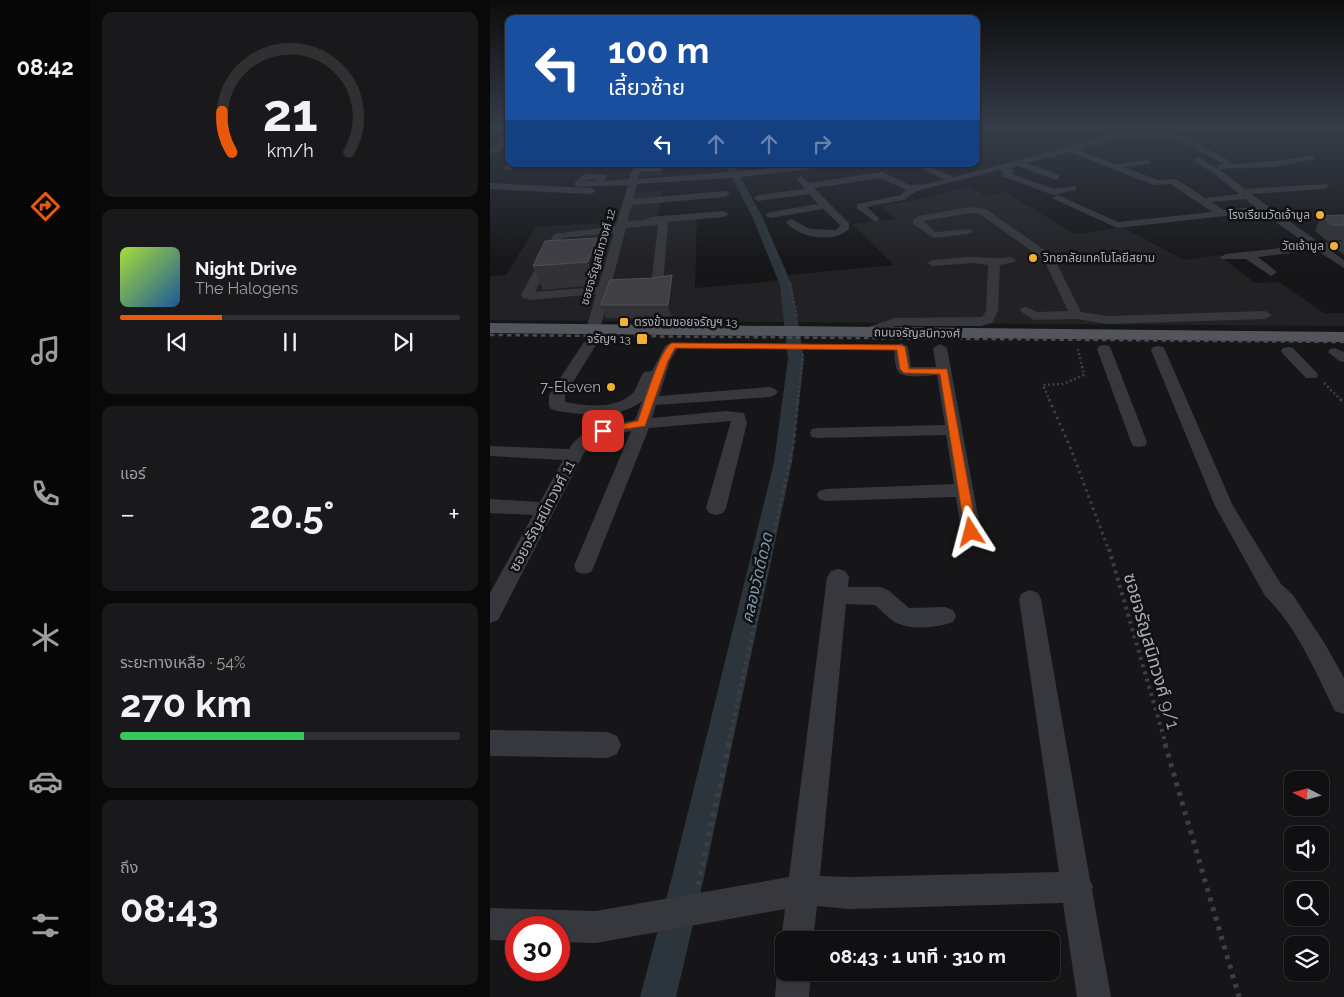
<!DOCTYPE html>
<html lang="th">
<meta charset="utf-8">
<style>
:root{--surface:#101012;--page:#19191b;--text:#f1f3f6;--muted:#9c9d9f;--line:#303032;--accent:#ea580c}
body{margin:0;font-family:Raleway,"Noto Sans Thai",sans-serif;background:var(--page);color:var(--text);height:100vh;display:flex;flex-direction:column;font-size:19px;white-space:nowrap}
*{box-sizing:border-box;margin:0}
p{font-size:16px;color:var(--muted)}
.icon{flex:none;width:28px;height:28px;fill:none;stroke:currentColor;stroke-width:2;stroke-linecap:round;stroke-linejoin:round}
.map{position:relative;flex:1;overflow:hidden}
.drawer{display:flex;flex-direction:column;gap:12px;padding:12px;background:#09090a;width:400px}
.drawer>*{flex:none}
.top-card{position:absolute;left:15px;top:15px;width:475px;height:152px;border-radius:10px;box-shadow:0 1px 4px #0004,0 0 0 1px var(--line);background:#1a4fa0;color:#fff;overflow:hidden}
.needle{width:32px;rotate:276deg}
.fabs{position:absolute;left:794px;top:771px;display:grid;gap:10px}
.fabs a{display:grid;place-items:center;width:45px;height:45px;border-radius:10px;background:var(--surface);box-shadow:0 1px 4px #0004,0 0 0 1px var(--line);font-size:25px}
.speed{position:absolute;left:15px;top:916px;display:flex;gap:10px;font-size:25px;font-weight:700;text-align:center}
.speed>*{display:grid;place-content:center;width:65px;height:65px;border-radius:50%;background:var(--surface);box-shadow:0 1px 4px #0004,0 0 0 1px var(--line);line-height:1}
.speed .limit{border:8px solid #d22;background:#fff;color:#111}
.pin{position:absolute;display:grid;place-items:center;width:42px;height:42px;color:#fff;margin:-21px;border-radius:10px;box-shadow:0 2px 8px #0006}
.me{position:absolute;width:55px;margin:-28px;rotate:351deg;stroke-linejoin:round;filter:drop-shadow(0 0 4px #0008)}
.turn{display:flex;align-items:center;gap:18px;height:105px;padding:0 20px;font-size:22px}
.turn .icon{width:65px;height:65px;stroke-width:2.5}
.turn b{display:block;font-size:35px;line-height:42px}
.lanes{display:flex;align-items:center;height:48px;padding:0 20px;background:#0003;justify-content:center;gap:25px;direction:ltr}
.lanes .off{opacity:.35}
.big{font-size:38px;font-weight:700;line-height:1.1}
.drawer .tile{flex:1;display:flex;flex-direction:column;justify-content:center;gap:8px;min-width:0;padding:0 18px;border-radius:10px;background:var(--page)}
.drawer .dial{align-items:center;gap:0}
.dial svg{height:130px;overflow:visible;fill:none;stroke:var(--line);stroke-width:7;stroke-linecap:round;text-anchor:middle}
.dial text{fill:var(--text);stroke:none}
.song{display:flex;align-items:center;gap:15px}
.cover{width:60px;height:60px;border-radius:8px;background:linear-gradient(135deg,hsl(80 70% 55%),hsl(210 70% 35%))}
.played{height:5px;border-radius:2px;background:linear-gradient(90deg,var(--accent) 30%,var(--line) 30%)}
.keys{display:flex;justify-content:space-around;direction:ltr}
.heat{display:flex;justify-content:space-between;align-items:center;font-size:28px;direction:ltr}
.charge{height:8px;border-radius:4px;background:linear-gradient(90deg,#34c759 54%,var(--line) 0)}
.trip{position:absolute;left:285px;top:931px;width:285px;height:50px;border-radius:10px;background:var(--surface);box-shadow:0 1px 4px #0004,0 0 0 1px var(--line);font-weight:700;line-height:50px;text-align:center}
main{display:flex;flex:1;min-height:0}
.tab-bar{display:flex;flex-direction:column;width:90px;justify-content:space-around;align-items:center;background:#060607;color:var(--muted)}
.tab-bar .icon{width:35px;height:35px}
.tab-bar .active{color:var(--accent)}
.tab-bar b{font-size:22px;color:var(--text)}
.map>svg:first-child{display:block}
.built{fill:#222225}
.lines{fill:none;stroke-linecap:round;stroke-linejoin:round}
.canal{fill:#2c353c;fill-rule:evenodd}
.path-far4{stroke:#3d3f44;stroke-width:2;stroke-dasharray:1 2;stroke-linecap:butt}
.path-far3{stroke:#3d3f44;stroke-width:2.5;stroke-dasharray:2 2.5;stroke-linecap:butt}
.path-far2{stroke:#3d3f44;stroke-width:3;stroke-dasharray:2.5 4;stroke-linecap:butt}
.path-far1{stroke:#3d3f44;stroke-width:4;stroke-dasharray:3 4.5;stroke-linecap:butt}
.path{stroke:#3d3f44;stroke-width:5;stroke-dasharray:4 6;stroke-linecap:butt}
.minor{fill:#37383d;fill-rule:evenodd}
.major{fill:#53555c;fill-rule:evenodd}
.rail{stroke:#4a4c52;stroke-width:2.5;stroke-dasharray:4.5 4;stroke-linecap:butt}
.wall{fill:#323236}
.shaded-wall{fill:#212124}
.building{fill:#3f3f44;stroke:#4f5156}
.route{fill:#ea580c;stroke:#983908}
.poi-dot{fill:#f2b134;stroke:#111113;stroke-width:2}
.labels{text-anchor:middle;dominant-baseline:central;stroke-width:5;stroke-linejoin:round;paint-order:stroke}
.far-poi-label{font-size:12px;fill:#a8adb8;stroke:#111113;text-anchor:end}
.far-street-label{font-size:12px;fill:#a8adb8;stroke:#111113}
.poi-label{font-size:15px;fill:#a8adb8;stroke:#111113;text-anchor:end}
.street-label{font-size:15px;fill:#a8adb8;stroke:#111113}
.water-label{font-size:16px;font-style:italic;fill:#7f9bb3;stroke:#111113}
.near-street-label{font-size:18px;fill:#a8adb8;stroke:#111113}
</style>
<main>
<nav class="tab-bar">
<b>08:42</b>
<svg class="icon active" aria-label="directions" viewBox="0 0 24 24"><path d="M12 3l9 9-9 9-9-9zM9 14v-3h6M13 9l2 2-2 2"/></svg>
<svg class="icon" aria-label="music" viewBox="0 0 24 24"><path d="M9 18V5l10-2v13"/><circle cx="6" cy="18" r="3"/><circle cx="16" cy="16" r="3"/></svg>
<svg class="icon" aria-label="phone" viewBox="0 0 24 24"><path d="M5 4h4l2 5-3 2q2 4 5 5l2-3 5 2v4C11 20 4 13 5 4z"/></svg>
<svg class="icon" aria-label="climate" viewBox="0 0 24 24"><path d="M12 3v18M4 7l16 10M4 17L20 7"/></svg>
<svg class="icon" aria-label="car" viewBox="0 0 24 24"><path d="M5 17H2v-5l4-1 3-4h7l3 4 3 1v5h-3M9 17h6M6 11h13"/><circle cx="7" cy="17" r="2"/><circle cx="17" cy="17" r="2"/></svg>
<svg class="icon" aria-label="filters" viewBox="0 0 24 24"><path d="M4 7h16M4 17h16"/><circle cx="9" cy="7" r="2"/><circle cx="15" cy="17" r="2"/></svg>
</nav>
<section class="drawer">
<div class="tile dial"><svg viewBox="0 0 100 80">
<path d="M14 69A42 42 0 1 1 86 69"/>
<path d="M14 69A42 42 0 0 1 8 44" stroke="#ea580c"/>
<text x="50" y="56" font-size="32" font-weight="700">21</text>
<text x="50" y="72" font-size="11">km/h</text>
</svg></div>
<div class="tile">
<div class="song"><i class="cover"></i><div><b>Night Drive</b><p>The Halogens</p></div></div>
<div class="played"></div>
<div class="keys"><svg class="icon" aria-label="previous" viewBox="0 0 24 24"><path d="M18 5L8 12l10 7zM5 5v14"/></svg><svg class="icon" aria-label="pause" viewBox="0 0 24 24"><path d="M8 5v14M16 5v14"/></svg><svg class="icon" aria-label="next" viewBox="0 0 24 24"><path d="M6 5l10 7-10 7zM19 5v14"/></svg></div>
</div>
<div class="tile"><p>แอร์</p>
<div class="heat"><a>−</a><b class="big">20.5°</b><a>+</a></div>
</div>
<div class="tile"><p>ระยะทางเหลือ · 54%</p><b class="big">270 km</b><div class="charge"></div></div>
<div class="tile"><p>ถึง</p><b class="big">08:43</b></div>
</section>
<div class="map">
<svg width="854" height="997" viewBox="0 0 854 997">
<rect width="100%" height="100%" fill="#161618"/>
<path class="built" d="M 478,187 L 497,196 L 515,192 L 585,234 L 632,227 L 694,260 L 729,255 L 765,283 L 789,282 L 834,313 L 854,313 L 854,326 L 0,320 L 0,276 L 16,275 L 46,227 L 126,222 L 135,194 L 173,190 L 167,218 L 207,215 L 205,288 L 300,280 L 299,275 L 404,265 L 362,224 L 406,219 L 390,206 L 441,197 Z"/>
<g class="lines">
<path class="canal" d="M 235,164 L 243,164 L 272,216 L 302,285 L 314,359 L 302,462 L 214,877 L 186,997 L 150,997 L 182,877 L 284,462 L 298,359 L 290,285 L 262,216 Z"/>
<path class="path-far4" d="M 274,226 L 299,285"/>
<path class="path-far3" d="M 299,284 L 307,316
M 834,383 L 852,401
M 308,401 L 313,352
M 560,401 L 553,385 L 573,384 L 594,375 L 588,349"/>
<path class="path-far2" d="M 559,399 L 581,449 L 619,551
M 850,399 L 854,403
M 280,551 L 304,442 L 308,399"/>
<path class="path-far1" d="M 619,549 L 676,745
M 238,745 L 281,549"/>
<path class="path" d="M 675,744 L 749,997
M 208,885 L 239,744"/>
<path class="minor" d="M 583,127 C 599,127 615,133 630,133 C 639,133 650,127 661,127 L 661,129 L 589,150 L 625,164 L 659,160 L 659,164 L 634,167 L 668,180 L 686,179 L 715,198 L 749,194 L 723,173 L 702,160 L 709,158 L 728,169 L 728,165 L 734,164 L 689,140 L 641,139 L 637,137 L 638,135 L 694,136 L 745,164 L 784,161 L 825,155 L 825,159 L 784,167 L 729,169 L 755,189 L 837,184 L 839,186 L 834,189 L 761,194 L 830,243 L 854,241 L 854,247 L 838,249 L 854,260 L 854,268 L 826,250 L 768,257 L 787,272 L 781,276 L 756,259 L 732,259 L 730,257 L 736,254 L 818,245 L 772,212 L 627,228 L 562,198 L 567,195 L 570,196 L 628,222 L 722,212 L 681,184 L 664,185 L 580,152 L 537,163 L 569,175 L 569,179 L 563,179 L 528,166 L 520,168 L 524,171 L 522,174 L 564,189 L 586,186 L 586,190 L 563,195 L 512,176 L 511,174 L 513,171 L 510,170 L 430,190 L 420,195 L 417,199 L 377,207 L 390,219 L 385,222 L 367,208 L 367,204 L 411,195 L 416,190 L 391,178 L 324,188 L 359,223 L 359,229 C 344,244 309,238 296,222 L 301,219 L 320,229 L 346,230 L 350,226 L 349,224 L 333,209 L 280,218 L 275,215 L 280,212 L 328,204 L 319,194 L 268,201 L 263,198 L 268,195 L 315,189 L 307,179 L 311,176 L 319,183 L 392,172 L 420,185 L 436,184 L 455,180 L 422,164 L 433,164 L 464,177 L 622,135 L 586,129 ZM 755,199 L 765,207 L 734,210 L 721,202 Z
M 16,136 L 19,136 L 19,142 L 6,153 L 0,153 L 0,149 Z
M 19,163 L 26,164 L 21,170 L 15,170 L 14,168 Z
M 144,164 L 152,164 L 148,179 L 240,172 L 320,164 L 345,164 L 341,167 L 240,178 L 147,184 L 143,199 L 235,191 L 240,194 L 235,197 L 142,205 L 137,221 L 155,220 L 160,217 L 234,211 L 239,214 L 234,217 L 176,222 L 178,224 L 173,285 L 167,289 L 161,285 L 168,225 L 136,228 L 110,329 L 108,332 L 98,332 L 96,329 L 106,294 L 41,300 L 33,298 L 31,295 L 64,234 L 126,226 L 138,185 L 88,187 L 85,186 L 85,182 L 95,174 L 116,175 L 117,177 L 115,181 L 139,179 ZM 97,180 L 107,180 L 106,181 L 96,181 ZM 124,233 L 108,287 L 45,292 L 72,238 Z
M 0,183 L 101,188 L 106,191 L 101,194 L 0,189 Z
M 481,207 L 496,209 L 563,256 L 591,312 L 618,316 L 775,311 L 782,315 L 775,319 L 618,324 L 586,319 L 544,320 L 530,311 L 531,308 L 536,307 L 547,312 L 578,311 L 554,260 L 490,214 L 481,213 L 433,221 L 446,232 L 481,229 L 482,231 L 481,233 L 477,234 L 444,238 L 423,224 L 423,220 L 428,216 Z
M 474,257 C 490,256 504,260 520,257 L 526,260 L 524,262 L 510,265 L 508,311 L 502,323 L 491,326 L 405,326 L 382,335 L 372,335 L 370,332 L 372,329 L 405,318 L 492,317 L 496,311 L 498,265 L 483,263 L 443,266 L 437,263 L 443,260 Z
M 99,341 L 106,345 L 75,395 L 75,402 C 97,406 125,410 143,393 C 148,387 149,378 154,372 L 162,371 L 175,346 L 182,342 L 189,346 L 180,361 L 169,396 L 280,387 L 285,389 L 288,392 L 285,395 L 280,397 L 166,405 L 162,418 L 236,411 L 254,413 L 257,423 L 236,508 L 233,513 L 226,515 L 219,513 L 216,508 L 241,421 L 159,428 L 104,566 L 101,572 L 94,574 L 87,572 L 84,566 L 141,431 C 121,435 104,436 93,455 L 8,620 L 0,623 L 0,593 L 43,515 L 0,513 L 0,499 L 50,502 L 73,460 L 0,456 L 0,446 L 79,449 C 93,426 120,425 145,420 L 152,401 C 128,420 95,415 67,411 L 61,409 L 59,406 L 59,395 L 94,342 Z
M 411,343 L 418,347 L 421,367 L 446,367 L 443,348 L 450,344 L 457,348 L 491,532 L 488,537 L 481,539 L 474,537 L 471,532 L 466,497 L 336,501 L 329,499 L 327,495 L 329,491 L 336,489 L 464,484 L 456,435 L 328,438 L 322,437 L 320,433 L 322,429 L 328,428 L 455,425 L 447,375 C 438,375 414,380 408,371 C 404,365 405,354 404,347 Z
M 614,345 L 619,346 L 621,349 L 657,442 L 655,446 L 649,447 L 643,446 L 641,442 L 607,349 L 609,346 Z
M 668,346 L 673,347 L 675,350 L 743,506 L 791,584 L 803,595 L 835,644 L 854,678 L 854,714 L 845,711 C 826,673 806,625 775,596 L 725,506 L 661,350 L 663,347 Z
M 798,347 L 803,348 L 826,372 L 828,375 L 826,378 L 816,378 L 793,354 L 791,351 L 793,348 Z
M 845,348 L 854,352 L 854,362 L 849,361 L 838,352 L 840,349 Z
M 348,569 L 355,571 L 359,577 L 358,587 L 390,587 L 398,590 L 419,608 L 455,607 L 463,610 L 466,616 L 463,622 C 446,628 419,631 403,621 C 397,617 391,610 385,605 L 356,604 L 330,876 L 360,877 L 569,872 L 529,599 L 532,593 L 540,590 L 548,593 L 551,599 L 600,880 L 603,887 L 602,890 L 621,997 L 587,997 L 573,903 L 360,909 L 327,906 L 323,940 L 294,940 L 294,947 L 291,940 L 295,909 L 106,943 L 69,942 L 69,928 L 26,928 L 26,941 L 0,940 L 0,908 L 106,911 L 299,877 L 337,577 L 341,571 Z
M 0,730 L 118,732 L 127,736 L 131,745 L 127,754 L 118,758 L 0,756 Z
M 292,960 L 294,960 L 294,972 L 321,972 L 319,997 L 285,997 L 287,972 Z"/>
<path class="major" d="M 0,323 L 854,332 L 854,342 L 0,333 Z"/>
<path class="rail" d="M 0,335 L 854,342"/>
</g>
<path class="wall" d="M 854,215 L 854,255 L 848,250 L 852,240 L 837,241 L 825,231 L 831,216 Z
M 107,238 L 114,260 L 107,285 L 53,290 L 43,266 Z
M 182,275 L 185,288 L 182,318 L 116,318 L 111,305 L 164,278 Z"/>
<path class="shaded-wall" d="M 171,164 L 172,164 L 172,175 L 151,177 L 150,171 Z
M 107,238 L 114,260 L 107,285 L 98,262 Z
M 182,275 L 185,288 L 182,318 L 178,305 Z"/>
<path class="building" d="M 152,164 L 171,164 L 170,170 L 150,171 Z
M 854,215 L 854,225 L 843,225 L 831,216 Z
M 107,238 L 98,262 L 43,266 L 55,241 Z
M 182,275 L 178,305 L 111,305 L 120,280 L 164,278 Z"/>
<linearGradient id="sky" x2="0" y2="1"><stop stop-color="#0c0c0d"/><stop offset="0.48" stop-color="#363c48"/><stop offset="1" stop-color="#363c48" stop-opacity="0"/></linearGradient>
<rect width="854" height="266" fill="url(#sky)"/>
<path class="route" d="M 182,343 L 411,345 L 415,347 L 419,369 L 457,369 L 487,532 L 485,535 L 481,536 L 475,532 L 450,374 L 414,373 L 410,369 L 407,350 L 185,348 L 178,361 L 155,426 L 110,433 L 110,429 L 148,421 C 153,407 170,348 182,343 Z"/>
<g class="poi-dot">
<circle cx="830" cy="215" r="5"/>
<circle cx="844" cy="246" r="5"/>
<circle cx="543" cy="258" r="5"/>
<rect x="129" y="317" width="10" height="10" rx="2.5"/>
<rect x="146" y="333" width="12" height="12" rx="2.5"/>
<circle cx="121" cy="387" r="5"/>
</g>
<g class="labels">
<g class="far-poi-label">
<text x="820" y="215">โรงเรียนวัดเจ้ามูล</text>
<text x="834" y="246">วัดเจ้ามูล</text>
<text x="553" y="258" text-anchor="start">วิทยาลัยเทคโนโลยีสยาม</text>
<text x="144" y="322" text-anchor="start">ตรงข้ามซอยจรัญฯ 13</text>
<text x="141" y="339">จรัญฯ 13</text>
</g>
<g class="far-street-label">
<text transform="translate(108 257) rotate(-74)">ซอยจรัญสนิทวงศ์ 12</text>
<text transform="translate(427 333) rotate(1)">ถนนจรัญสนิทวงศ์</text>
</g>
<g class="poi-label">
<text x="111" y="387">7-Eleven</text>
</g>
<g class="street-label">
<text transform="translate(52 516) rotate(-62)">ซอยจรัญสนิทวงศ์ 11</text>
</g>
<g class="water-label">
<text transform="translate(267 578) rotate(-77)">คลองวัดดีดวด</text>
</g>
<g class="near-street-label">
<text transform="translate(662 651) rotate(74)">ซอยจรัญสนิทวงศ์ 9/1</text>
</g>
</g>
</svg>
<div class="fabs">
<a><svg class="needle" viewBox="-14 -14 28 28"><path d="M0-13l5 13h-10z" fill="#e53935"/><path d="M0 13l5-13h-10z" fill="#9c9d9f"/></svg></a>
<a><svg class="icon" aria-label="sound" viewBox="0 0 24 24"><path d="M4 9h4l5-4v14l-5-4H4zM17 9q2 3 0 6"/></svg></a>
<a><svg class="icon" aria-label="search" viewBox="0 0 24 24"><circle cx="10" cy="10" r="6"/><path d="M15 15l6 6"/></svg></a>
<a><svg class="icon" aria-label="layers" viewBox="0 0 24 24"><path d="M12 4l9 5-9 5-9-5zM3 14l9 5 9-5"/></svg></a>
</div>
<div class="speed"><div class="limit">30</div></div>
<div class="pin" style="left:113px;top:431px;background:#d93025"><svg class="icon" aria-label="arrive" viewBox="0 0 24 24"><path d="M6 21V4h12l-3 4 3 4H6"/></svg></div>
<svg class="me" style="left:481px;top:532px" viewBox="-20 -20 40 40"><path d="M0-17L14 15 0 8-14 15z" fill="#ea580c" stroke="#fff" stroke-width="4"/></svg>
<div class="trip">08:43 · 1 นาที · 310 m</div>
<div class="top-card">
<div class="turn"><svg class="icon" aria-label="left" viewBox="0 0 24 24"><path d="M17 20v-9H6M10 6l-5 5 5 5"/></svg><div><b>100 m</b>เลี้ยวซ้าย</div></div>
<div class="lanes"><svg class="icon" aria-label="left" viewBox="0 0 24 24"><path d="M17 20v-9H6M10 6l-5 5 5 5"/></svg><svg class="icon off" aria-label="ahead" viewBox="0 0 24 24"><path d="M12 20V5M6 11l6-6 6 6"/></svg><svg class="icon off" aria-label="ahead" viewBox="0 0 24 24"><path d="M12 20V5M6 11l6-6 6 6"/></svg><svg class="icon off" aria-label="right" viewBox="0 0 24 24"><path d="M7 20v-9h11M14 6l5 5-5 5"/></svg></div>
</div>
</div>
</main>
